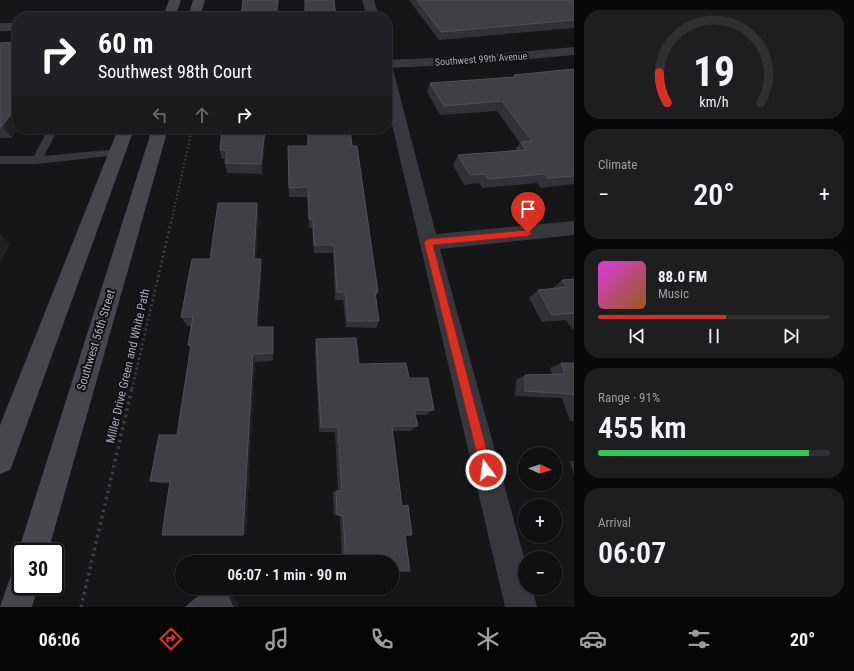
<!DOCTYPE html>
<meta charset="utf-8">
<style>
:root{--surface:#101012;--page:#1e1e20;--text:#f1f3f6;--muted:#9c9d9f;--line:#303032;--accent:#d93025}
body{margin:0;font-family:"Roboto Condensed",sans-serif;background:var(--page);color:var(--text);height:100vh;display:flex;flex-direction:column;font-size:15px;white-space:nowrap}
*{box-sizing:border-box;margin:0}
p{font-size:13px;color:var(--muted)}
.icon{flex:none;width:22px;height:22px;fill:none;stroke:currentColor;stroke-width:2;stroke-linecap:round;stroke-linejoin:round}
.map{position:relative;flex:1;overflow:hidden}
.drawer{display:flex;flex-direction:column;gap:10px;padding:10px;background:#09090a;width:280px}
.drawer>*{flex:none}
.top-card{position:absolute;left:12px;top:12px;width:380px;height:122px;border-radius:16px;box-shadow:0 1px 3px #0004,0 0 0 1px var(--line);background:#202124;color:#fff;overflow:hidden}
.needle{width:26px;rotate:93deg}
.buttons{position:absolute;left:518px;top:447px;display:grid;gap:8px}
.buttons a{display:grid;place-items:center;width:44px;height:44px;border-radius:50%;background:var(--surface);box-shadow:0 1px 3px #0004,0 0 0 1px var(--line);font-size:20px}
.speed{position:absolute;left:12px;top:543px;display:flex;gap:8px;font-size:20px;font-weight:700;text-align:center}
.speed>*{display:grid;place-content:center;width:52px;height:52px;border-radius:50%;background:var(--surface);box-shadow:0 1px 3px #0004,0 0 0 1px var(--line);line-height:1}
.speed .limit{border:2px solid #111;border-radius:6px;background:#fff;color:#111}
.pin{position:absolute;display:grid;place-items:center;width:34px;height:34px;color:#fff;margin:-41px -17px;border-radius:50% 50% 50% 0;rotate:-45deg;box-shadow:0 0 4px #0007}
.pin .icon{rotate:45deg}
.me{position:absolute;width:44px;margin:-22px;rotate:346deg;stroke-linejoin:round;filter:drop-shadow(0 0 3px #0008)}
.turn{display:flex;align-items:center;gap:14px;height:84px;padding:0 20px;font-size:18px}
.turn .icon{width:52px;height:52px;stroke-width:2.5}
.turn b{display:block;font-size:28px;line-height:34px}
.lanes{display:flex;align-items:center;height:38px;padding:0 20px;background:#0003;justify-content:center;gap:20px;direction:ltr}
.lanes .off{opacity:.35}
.big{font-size:30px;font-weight:600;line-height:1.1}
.drawer .tile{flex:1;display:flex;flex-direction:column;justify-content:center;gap:6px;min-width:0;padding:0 14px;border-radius:16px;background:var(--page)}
.drawer .dial{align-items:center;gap:0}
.dial svg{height:104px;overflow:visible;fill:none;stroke:var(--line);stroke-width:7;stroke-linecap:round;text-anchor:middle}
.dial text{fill:var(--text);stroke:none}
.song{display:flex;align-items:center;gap:12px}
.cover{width:48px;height:48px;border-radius:6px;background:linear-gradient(135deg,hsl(300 70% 55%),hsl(30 70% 35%))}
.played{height:4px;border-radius:2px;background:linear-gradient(90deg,var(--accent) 55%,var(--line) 55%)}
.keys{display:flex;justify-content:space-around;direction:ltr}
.heat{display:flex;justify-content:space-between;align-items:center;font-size:22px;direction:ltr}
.charge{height:6px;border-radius:3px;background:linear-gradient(90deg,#34c759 91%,var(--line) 0)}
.trip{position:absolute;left:175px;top:555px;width:224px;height:40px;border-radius:20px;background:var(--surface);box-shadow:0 1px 3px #0004,0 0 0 1px var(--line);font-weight:600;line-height:40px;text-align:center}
.menu{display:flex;height:64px;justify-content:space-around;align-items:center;background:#060607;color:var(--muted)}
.menu .icon{width:28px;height:28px}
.menu .selected{color:var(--accent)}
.menu b{font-size:18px;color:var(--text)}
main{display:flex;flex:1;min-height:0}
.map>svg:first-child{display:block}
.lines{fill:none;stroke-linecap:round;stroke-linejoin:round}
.path-far2{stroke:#3d3f44;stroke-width:2;stroke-dasharray:1.5 2.5;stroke-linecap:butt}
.path-far1{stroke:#3d3f44;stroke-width:2.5;stroke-dasharray:2 3;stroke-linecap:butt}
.path{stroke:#3d3f44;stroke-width:3.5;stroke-dasharray:2.5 4;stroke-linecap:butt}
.service{fill:#37383d;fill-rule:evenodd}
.minor{fill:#37383d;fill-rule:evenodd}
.secondary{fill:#45474d;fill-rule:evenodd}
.wall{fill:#323236}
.shaded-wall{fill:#212124}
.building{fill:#3f3f44;stroke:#4f5156}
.route{fill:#d93025;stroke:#8d1f18}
.labels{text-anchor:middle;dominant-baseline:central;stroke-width:4;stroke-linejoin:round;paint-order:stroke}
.far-street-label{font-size:10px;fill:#a8adb8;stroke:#111113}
.street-label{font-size:12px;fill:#a8adb8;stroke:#111113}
</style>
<main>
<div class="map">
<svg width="574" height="607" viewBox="0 0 574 607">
<rect width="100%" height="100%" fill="#161618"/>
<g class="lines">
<path class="path-far2" d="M 171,223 L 192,129"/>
<path class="path-far1" d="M 132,389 L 171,222"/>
<path class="path" d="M 81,607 L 132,388"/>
<path class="service" d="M 48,129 L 58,129 L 44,156 L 118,149 L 123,152 L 118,155 L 37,164 L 0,164 L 0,156 L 34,156 Z"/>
<path class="minor" d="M 362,0 L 374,0 L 379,17 L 367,17 Z
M 0,23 L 17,23 L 17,31 L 0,31 Z
M 574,47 L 574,55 L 475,64 L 387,68 L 387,60 L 475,56 Z
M 387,69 L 392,70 L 394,73 L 436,234 L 574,221 L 574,235 L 440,249 L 525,561 L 525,588 L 532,588 L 537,607 L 505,607 L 387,103 Z"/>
<path class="secondary" d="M 169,0 L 181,0 L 175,17 L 163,17 Z
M 193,0 L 205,0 L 200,17 L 188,17 Z
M 118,129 L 134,129 L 14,460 L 10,470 L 0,474 L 0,425 Z
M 152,129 L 168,129 L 48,552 L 21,552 L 21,560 L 18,552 Z
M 21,570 L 21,586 L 38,586 L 32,607 L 0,607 L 11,575 Z"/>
</g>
<path class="wall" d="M 409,0 L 574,0 L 574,28 L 439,40 Z
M 0,43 L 12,138 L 0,138 Z
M 574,69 L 574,184 L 541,188 L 537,183 L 482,188 L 479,183 L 464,185 L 453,165 L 458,155 L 515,150 L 520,143 L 497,111 L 440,115 L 427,92 L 430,83 L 513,77 L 514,75 Z
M 220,129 L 266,129 L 262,174 L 227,173 L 225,163 L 226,159 L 222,159 L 220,150 L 222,137 Z
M 307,129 L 350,129 L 352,146 L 378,292 L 376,296 L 379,321 L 376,328 L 346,327 L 343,300 L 335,300 L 333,253 L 314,253 L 312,228 L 309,228 L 307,197 L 289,197 L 288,146 L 307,146 Z
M 257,203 L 259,216 L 256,259 L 262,270 L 258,327 L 273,327 L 274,336 L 273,361 L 255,362 L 246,533 L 243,535 L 169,483 L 159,483 L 150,481 L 177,435 L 191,349 L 188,345 L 191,326 L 187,326 L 181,317 L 210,259 Z
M 574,279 L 574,329 L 572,329 L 566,320 L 542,322 L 529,298 L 538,290 L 553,289 L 553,288 L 562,280 Z
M 316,339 L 359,364 L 409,378 L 434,410 L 425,415 L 415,415 L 418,426 L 410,431 L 392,431 L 405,535 L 392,562 L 342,562 L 340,515 L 334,515 L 333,492 L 338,491 L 335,432 L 319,432 L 315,348 Z
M 561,363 L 574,363 L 574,421 L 570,421 L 562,398 L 515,396 L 516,380 L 525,375 L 552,374 L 550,368 Z
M 569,461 L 574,461 L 574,474 Z
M 208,588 L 229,588 L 239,607 L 185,607 Z"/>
<path class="shaded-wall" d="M 278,0 L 279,0 L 277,17 L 276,17 Z
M 17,106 L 17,129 L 18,129 L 12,138 L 2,126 Z
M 265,129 L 266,129 L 262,174 L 261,164 Z
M 257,203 L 259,216 L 255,270 L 254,259 Z
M 0,234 L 10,244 L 0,264 Z
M 261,259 L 262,270 L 258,336 L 256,327 Z
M 273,327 L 274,336 L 273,361 Z
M 253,354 L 255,362 L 246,533 L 243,535 Z
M 224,588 L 229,588 L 239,607 L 233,607 Z"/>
<path class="building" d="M 243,0 L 278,0 L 276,17 L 236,17 L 236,15 L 241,15 Z
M 305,0 L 334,0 L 336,17 L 305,17 Z
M 417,0 L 574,0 L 574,20 L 441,32 Z
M 17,42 L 17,106 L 2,126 L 0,126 L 0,43 Z
M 574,69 L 574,176 L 548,178 L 544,174 L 488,179 L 485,174 L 470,175 L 458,155 L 526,150 L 521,142 L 532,141 L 502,101 L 444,106 L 430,83 L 515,77 L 514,75 Z
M 222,129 L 265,129 L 261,164 L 225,163 L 227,150 L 220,150 Z
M 308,129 L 350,129 L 352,146 L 357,146 L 378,292 L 375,292 L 379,321 L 348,321 L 345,292 L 337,292 L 334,245 L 314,245 L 313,219 L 309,219 L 308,187 L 289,188 L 288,146 L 308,146 Z
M 218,203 L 257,203 L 254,259 L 261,259 L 256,327 L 273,327 L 273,353 L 253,354 L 243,535 L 162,535 L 170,481 L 150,481 L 159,435 L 177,435 L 191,345 L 188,345 L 193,317 L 181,317 L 192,259 L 210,259 Z
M 574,279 L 574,313 L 552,315 L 538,290 L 567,287 L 562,280 Z
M 356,338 L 359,364 L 406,363 L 409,378 L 428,378 L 434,410 L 414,410 L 418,426 L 392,426 L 402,506 L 408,505 L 412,535 L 405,535 L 410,571 L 392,571 L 392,562 L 346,562 L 343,516 L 337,515 L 336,491 L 342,491 L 338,427 L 321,427 L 316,339 Z
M 561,363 L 574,363 L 574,396 L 573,394 L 525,391 L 525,375 L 565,374 Z
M 209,588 L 224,588 L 233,607 L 186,607 Z"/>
<path class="route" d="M 528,230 L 532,233 L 528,236 L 433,245 L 492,470 L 491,474 L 486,476 L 482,474 L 424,242 L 428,239 Z"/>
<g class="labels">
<g class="far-street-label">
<text transform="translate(481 59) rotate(-4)">Southwest 99th Avenue</text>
</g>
<g class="street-label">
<text transform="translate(96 340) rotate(-73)">Southwest 56th Street</text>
<text transform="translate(128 366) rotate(-77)">Miller Drive Green and White Path</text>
</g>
</g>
</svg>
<div class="buttons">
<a><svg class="needle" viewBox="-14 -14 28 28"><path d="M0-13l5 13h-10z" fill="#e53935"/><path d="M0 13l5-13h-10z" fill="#9c9d9f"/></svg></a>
<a>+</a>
<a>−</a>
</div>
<div class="speed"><div class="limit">30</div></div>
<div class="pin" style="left:528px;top:233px;background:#d93025"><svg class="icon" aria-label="arrive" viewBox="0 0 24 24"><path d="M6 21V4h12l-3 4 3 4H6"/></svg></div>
<svg class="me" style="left:486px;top:470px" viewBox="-20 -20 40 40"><circle r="17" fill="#d93025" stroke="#fff" stroke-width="3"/><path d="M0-11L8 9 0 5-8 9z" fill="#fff"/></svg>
<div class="trip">06:07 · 1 min · 90 m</div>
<div class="top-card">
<div class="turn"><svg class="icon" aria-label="right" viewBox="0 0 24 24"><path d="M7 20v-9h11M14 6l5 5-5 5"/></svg><div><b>60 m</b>Southwest 98th Court</div></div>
<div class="lanes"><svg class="icon off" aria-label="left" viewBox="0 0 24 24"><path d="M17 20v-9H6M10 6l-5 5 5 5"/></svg><svg class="icon off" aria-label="ahead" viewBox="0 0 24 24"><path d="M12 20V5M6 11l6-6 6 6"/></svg><svg class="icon" aria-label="right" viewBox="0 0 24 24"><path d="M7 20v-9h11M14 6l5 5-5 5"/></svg></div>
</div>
</div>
<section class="drawer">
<div class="tile dial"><svg viewBox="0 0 100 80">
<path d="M14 69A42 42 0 1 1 86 69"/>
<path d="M14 69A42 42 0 0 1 8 46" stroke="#d93025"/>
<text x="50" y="56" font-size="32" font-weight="700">19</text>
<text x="50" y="72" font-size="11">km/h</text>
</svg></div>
<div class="tile"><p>Climate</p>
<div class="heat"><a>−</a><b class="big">20°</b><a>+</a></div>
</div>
<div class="tile">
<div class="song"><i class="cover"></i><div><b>88.0 FM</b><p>Music</p></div></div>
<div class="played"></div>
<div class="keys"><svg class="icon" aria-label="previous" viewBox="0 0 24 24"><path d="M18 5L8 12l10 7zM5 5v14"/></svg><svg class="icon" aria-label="pause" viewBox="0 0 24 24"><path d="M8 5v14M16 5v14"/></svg><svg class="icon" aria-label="next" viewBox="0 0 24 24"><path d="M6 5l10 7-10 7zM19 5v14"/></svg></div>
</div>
<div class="tile"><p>Range · 91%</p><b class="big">455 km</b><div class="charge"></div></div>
<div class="tile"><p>Arrival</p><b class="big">06:07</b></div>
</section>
</main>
<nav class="menu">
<b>06:06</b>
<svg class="icon selected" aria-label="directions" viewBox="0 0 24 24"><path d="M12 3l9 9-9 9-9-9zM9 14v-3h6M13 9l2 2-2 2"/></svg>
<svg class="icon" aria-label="music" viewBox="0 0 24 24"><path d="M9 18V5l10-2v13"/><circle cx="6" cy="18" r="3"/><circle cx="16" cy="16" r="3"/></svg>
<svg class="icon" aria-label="phone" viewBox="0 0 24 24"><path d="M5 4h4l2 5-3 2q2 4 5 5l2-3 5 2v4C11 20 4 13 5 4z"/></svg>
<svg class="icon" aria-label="climate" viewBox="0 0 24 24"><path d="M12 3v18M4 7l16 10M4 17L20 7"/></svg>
<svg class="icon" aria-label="car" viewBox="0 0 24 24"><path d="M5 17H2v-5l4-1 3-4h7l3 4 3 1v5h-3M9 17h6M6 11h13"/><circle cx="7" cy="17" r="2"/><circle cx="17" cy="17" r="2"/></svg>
<svg class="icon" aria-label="filters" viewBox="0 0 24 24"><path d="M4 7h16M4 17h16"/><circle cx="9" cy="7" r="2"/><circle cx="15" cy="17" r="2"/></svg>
<b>20°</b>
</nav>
